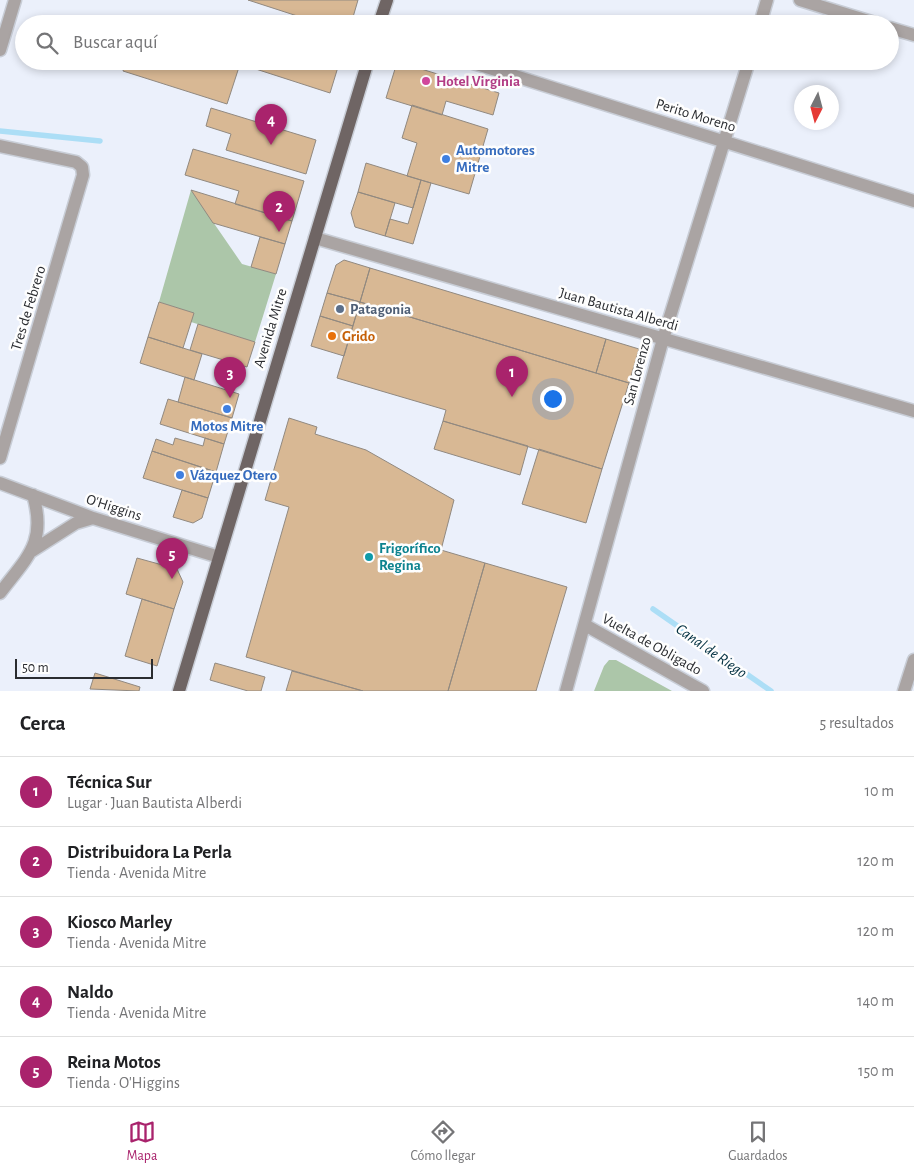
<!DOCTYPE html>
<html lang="es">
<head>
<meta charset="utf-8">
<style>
  body { margin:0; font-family:"Alegreya Sans",sans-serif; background:#f6f6f6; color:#202124 }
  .compass { position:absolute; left:794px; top:85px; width:45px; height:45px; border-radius:50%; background:#fff; box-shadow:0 2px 8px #0003; rotate:186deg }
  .scale { position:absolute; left:15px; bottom:12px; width:138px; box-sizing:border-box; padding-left:5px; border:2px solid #2a2c30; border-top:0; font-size:14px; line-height:18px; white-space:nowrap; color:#2a2c30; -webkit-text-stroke:4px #fefefe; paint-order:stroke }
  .you { position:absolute; left:552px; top:398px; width:18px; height:18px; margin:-12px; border:4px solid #fff; border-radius:50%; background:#1a73e8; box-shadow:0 0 0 8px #1a73e833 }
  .badge { display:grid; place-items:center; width:32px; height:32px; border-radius:50%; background:#a9236c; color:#fff; font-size:16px; font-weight:700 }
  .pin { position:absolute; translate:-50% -41px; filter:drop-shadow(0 1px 2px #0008) }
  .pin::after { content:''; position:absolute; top:26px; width:18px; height:15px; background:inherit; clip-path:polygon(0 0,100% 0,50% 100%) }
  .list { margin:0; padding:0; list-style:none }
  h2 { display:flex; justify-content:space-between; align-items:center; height:65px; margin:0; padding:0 20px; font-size:21px }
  h2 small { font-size:16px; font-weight:400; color:#757577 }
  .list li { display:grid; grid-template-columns:32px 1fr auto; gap:15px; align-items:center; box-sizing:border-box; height:70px; padding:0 20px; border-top:1px solid #e0e0e0 }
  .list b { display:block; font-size:19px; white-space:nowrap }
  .list p { margin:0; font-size:16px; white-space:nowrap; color:#757577 }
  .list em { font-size:16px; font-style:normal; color:#757577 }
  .icon { flex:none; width:28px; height:28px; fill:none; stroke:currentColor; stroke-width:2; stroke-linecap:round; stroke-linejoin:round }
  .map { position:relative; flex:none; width:914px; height:691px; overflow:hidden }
  .search { position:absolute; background:#fff; box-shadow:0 2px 8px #0003; left:15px; right:15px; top:15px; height:55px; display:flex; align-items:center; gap:12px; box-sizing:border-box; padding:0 18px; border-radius:28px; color:#757577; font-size:19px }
  .sheet { height:415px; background:#fff }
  nav { display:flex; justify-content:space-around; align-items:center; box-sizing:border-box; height:70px; border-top:1px solid #e0e0e0; background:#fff; font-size:14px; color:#757577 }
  nav a { display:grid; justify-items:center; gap:2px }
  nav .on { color:#a9236c }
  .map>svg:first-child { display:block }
  .green { fill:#acc6a9 }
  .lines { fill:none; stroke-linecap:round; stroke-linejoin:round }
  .stream { stroke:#acdef6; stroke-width:5.5 }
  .building { fill:#d8b894; stroke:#918980 }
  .minor-casing { stroke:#c8cdd6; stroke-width:15 }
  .major-casing { stroke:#c8cdd6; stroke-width:15 }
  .minor { stroke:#aaa4a3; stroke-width:12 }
  .major { stroke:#6f6564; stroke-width:12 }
  .hotel-dot { fill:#d1479c; stroke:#fefefe; stroke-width:2 }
  .shop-dot { fill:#3f7fe0; stroke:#fefefe; stroke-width:2 }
  .service-dot { fill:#5c6f8a; stroke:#fefefe; stroke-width:2 }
  .food-dot { fill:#e8710a; stroke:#fefefe; stroke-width:2 }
  .culture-dot { fill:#0f9aa8; stroke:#fefefe; stroke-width:2 }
  .labels { text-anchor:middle; stroke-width:5; stroke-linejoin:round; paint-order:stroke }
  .hotel-label { font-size:15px; font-weight:bold; fill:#b23c85; stroke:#fefefe; text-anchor:start }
  .street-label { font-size:15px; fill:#2a2c30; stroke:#fefefe }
  .shop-label { font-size:15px; font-weight:bold; fill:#366cbe; stroke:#fefefe; text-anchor:start }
  .service-label { font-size:15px; font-weight:bold; fill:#4e5e75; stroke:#fefefe; text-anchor:start }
  .food-label { font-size:15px; font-weight:bold; fill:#c56008; stroke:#fefefe; text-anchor:start }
  .culture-label { font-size:15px; font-weight:bold; fill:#0d838f; stroke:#fefefe; text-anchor:start }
  .water-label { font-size:16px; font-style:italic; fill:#033141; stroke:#fefefe }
</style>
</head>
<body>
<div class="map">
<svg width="914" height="691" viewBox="0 0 914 691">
  <rect width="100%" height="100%" fill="#ebf0fb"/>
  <path class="green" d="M 191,190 L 242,264 L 276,274 L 255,342 L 191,322 L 193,313 L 159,302 Z
    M 609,660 L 616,660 L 672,691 L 594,691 L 604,666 Z"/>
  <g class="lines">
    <path class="stream" d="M 0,131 L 100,141
      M 653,609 L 771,691"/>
  </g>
  <path class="building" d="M 248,0 L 358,0 L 351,24 L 322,24 Z
    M 126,61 L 230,61 L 240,64 L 227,104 L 123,71 Z
    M 231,61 L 322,61 L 338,67 L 330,93 Z
    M 405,64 L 499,93 L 493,115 L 446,101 L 442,115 L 386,98 L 395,69 Z
    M 412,105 L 488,129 L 469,194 L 407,176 L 417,143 L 402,138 Z
    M 211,108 L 316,140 L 306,174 L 226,150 L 231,134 L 206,126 Z
    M 193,149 L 304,181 L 292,221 L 235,204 L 239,191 L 185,175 Z
    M 366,163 L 421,180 L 413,208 L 358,192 Z
    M 421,180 L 431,183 L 413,244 L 385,236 L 390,219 L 408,224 Z
    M 191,190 L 292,221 L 285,244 L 213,223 Z
    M 358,192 L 395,203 L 385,236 L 355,227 L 351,213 Z
    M 260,237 L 285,244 L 276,274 L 251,267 Z
    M 344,260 L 370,268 L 360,302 L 327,293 L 336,265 Z
    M 370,268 L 606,339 L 596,373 L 360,302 Z
    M 327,293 L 360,302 L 353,326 L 320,316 Z
    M 159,302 L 194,313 L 183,348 L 148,337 Z
    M 360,302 L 629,383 L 602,469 L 443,421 L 446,410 L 337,378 Z
    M 320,316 L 353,326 L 344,356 L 311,346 Z
    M 198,324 L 255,342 L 247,367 L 190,350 Z
    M 148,337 L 202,354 L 194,380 L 140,363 Z
    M 606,339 L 639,349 L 629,383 L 596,373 Z
    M 185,377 L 239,394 L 232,418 L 178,402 Z
    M 168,399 L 232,418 L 224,444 L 160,424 Z
    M 289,418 L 317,427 L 315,434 L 366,450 L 454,500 L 441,550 L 485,563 L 448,691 L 363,691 L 246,657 L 289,507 L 265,500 Z
    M 443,421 L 528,446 L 520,475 L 434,449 Z
    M 175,438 L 203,446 L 205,438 L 224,444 L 216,472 L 152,451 L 156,439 L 173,445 Z
    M 539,449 L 602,469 L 586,523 L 522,504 Z
    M 152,451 L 216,472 L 208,498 L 143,478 Z
    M 182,490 L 208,498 L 202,518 L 193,523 L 173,517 Z
    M 137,558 L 177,569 L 183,582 L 174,609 L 126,594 Z
    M 485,563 L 567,587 L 536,691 L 448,691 Z
    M 142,599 L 174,609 L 157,666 L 125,656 Z
    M 215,663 L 265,677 L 261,691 L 248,691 L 210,680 Z
    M 292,671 L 363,691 L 286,691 Z
    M 95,673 L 140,687 L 139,691 L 90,689 Z"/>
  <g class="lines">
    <defs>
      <path id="minor" d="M 800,0 L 878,24
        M 760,24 L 767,0
        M 890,28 L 914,35
        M 0,50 L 15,0
        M 467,61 L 914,201
        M 0,146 L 76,162 L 82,167 L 83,175 L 0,458
        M 315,238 L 914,411
        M 0,483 L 93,518 L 219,557
        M 32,551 L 76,523 L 93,518
        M 0,593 C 27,557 47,543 33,495
        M 585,625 L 703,691
        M 566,691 L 663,339 L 749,61
        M 904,691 L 914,660"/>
      <path id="major" d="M 379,24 L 387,0
        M 179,691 L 368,61"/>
    </defs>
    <use href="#minor" class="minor-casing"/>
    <use href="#major" class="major-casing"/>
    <use href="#minor" class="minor"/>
    <use href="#major" class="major"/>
  </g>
  <circle class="hotel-dot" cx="426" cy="81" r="5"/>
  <g class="shop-dot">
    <circle cx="446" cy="159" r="5"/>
    <circle cx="227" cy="409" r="5"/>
    <circle cx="180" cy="475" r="5"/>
  </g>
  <circle class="service-dot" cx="340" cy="309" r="5"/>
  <circle class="food-dot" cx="332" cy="336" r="5"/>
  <circle class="culture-dot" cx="369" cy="557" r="5"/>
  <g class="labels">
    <g class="hotel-label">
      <text x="436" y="86">Hotel Virginia</text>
    </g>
    <g class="street-label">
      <text transform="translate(696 115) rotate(17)" y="5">Perito Moreno</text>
      <text transform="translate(28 308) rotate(-73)" y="5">Tres de Febrero</text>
      <text transform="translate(619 309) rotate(16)" y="5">Juan Bautista Alberdi</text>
      <text transform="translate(270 328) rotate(-73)" y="5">Avenida Mitre</text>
      <text transform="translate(637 371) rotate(-75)" y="5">San Lorenzo</text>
      <text transform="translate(114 507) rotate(18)" y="5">O'Higgins</text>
      <text transform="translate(652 644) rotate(29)" y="5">Vuelta de Obligado</text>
    </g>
    <g class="shop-label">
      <text x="456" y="155">Automotores<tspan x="456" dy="17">Mitre</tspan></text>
      <text x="227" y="431" text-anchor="middle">Motos Mitre</text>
      <text x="190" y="480">Vázquez Otero</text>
    </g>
    <g class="service-label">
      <text x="350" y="314">Patagonia</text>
    </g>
    <g class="food-label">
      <text x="342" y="341">Grido</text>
    </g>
    <g class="culture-label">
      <text x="379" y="553">Frigorífico<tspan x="379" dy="17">Regina</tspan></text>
    </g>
    <g class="water-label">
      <text transform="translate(712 650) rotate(35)" y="6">Canal de Riego</text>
    </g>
  </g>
</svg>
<svg class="compass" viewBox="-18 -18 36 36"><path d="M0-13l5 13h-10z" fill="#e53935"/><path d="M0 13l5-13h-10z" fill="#757577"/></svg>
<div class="scale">50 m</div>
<div class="you"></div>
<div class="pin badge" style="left:512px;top:397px">1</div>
<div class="pin badge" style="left:279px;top:232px">2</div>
<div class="pin badge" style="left:230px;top:398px">3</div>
<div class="pin badge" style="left:271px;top:145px">4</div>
<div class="pin badge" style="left:172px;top:579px">5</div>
<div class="search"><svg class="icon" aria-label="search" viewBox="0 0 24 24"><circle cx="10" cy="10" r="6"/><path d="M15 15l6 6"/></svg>Buscar aquí</div>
</div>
<section class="sheet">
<h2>Cerca<small>5 resultados</small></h2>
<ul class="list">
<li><span class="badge">1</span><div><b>Técnica Sur</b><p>Lugar · Juan Bautista Alberdi</p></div><em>10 m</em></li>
<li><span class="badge">2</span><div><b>Distribuidora La Perla</b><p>Tienda · Avenida Mitre</p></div><em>120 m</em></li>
<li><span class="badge">3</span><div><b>Kiosco Marley</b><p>Tienda · Avenida Mitre</p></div><em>120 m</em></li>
<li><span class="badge">4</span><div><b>Naldo</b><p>Tienda · Avenida Mitre</p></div><em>140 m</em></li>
<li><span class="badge">5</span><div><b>Reina Motos</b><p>Tienda · O'Higgins</p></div><em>150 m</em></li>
</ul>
</section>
<nav>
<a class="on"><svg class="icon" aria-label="map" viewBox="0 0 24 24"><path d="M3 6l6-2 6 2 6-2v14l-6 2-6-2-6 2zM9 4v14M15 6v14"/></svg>Mapa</a>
<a><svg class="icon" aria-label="directions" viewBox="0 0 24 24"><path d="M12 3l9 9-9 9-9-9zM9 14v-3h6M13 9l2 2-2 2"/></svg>Cómo llegar</a>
<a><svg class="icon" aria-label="saved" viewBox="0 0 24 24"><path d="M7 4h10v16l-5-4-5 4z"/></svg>Guardados</a>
</nav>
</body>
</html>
